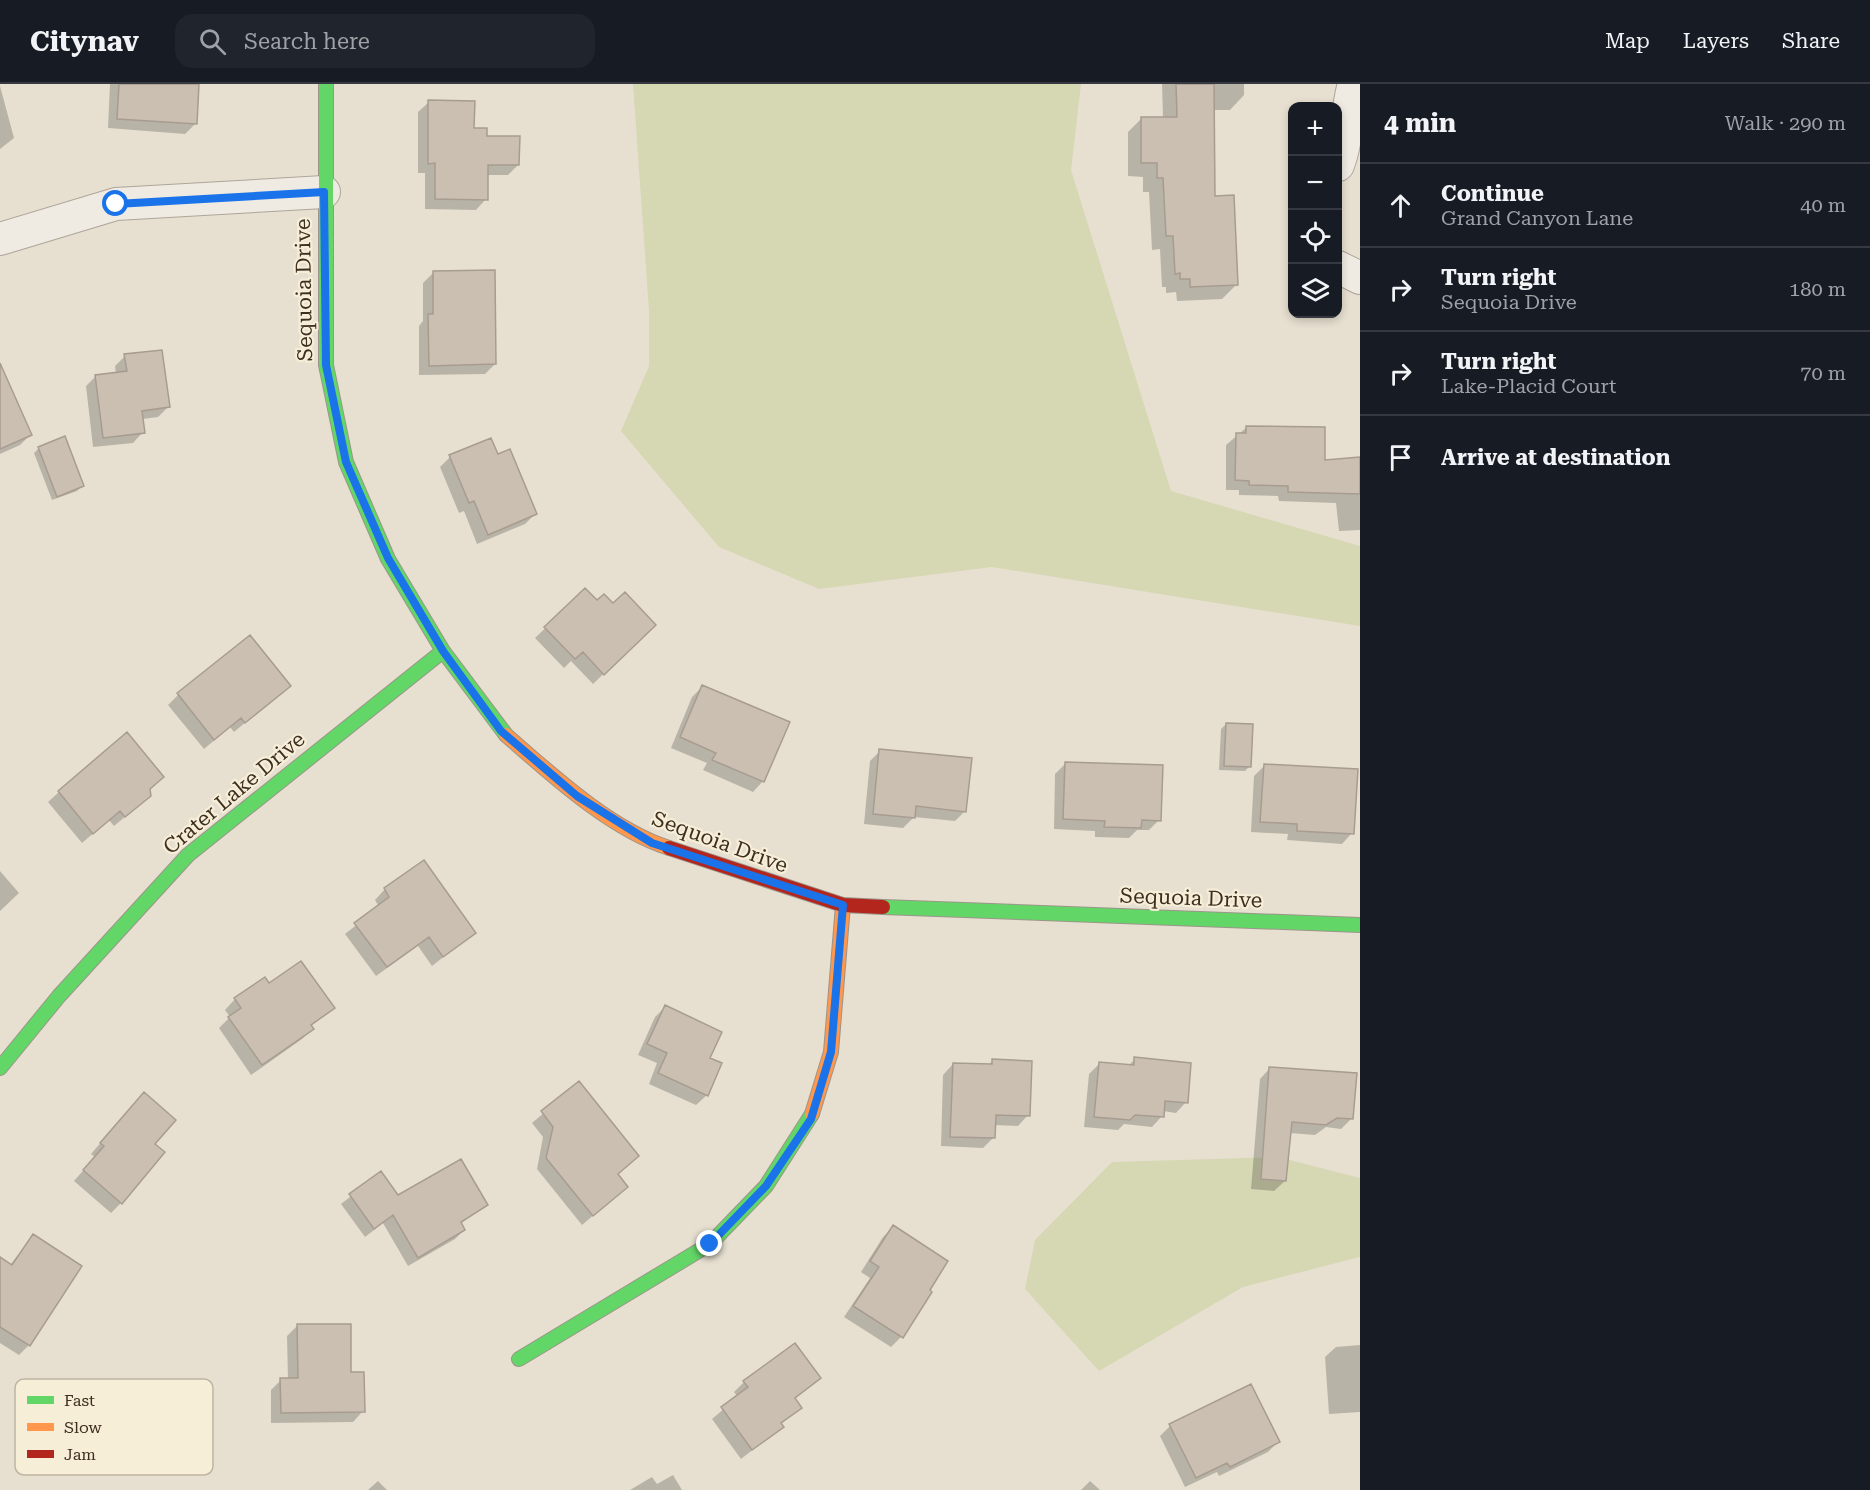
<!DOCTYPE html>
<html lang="en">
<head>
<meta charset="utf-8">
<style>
  body { margin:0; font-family:"Roboto Serif",serif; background:#20242c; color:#f1f3f6 }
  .controls { position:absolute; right:18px; top:18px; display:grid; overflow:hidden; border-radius:12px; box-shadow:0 3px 9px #0003 }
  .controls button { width:54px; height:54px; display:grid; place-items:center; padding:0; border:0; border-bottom:2px solid #363941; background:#171b24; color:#f1f3f6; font:30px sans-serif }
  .stop { position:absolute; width:18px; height:18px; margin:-14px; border:4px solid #1a73e8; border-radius:50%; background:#fff }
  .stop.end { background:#1a73e8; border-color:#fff; box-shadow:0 2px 6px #0008 }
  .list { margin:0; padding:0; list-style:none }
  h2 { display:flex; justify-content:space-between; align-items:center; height:78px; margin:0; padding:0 24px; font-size:26px }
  h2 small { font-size:20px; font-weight:400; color:#9ea1a6 }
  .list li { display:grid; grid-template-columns:39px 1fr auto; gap:18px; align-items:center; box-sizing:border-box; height:84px; padding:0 24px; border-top:2px solid #363941 }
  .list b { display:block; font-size:22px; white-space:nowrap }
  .list p { margin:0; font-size:20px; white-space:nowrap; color:#9ea1a6 }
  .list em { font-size:20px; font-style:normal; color:#9ea1a6 }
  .icon { flex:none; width:33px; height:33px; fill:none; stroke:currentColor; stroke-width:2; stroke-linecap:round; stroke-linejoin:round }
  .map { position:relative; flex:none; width:1360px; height:1406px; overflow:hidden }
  header { display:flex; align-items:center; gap:36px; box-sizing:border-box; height:84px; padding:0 30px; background:#171b24; border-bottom:2px solid #363941 }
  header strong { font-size:28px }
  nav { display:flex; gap:33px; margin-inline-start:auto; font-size:21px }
  .search { width:420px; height:54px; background:#20242c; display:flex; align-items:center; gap:15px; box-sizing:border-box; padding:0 21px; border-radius:18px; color:#9ea1a6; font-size:22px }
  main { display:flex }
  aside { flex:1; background:#171b24 }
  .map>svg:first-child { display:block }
  .green { fill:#d6d7b3 }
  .shadow { fill:#0003 }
  .building { fill:#cbbfb2; stroke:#a89c90; stroke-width:1.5 }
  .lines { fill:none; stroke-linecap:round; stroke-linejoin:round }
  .street-casing { stroke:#ada599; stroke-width:34 }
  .fast-casing { stroke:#9c958a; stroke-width:16 }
  .slow-casing { stroke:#9c958a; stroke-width:16 }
  .jam-casing { stroke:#9c958a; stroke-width:16 }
  .street { stroke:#efebe3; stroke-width:32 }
  .fast { stroke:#63d668; stroke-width:14 }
  .slow { stroke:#ff974d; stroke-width:14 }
  .jam { stroke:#b3261e; stroke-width:14 }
  .route { stroke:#1a73e8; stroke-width:8 }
  .labels { text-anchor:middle; stroke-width:4.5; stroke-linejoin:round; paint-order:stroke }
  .street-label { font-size:21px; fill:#3d2e20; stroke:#f7eed8 }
  .key { fill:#f7eed8; stroke:#bfb4a1; stroke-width:1.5 }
  .key-label { font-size:16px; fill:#3d2e20 }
</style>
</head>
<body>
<header>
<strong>Citynav</strong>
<div class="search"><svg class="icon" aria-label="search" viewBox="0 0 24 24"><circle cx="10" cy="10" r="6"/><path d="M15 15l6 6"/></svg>Search here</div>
<nav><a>Map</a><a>Layers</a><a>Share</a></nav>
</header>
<main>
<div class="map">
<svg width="1360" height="1406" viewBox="0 0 1360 1406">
  <rect width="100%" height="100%" fill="#e7e0d1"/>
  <path class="green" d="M 633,0 L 1081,0 L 1071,86 L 1171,407 L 1360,462 L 1360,542 L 992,483 L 819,505 L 719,463 L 621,347 L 649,282 L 649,227 Z
    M 1278,1073 L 1360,1094 L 1360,1173 L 1243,1203 L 1099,1287 L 1025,1205 L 1035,1156 L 1112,1078 Z"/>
  <path class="shadow" d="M 110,0 L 198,0 L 195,40 L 185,50 L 108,44 Z
    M 1162,0 L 1244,0 L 1244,11 L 1230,26 L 1213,26 L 1213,113 L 1237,200 L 1222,215 L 1177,217 L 1176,208 L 1166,209 L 1166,203 L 1162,203 L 1160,165 L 1152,166 L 1149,108 L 1143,108 L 1143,93 L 1128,92 L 1128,48 L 1142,34 L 1163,34 Z
    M 0,2 L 14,54 L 0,65 Z
    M 429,18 L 485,53 L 518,81 L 508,91 L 487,91 L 486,115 L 476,126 L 425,125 L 425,89 L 418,89 L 418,28 Z
    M 433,189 L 495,280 L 485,290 L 419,291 L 419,242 L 423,237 L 423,199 Z
    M 125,272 L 168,323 L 158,333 L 142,335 L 143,348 L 133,359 L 93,363 L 86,302 L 96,292 L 116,290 L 115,282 Z
    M 0,303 L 31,350 L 20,361 L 0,370 Z
    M 1247,343 L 1323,378 L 1360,375 L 1360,446 L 1339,447 L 1336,419 L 1279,417 L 1278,412 L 1239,411 L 1239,406 L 1226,406 L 1226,361 Z
    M 39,364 L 82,402 L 77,407 L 52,416 L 34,369 Z
    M 497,372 L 535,430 L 525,440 L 477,460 L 464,427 L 459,429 L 440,383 L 450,373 Z
    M 585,506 L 597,518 L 613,521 L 654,541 L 593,600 L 571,577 L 564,584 L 535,554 Z
    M 289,602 L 234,648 L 230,643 L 204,665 L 168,621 L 178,611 Z
    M 703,602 L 763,697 L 753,708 L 703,686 L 707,679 L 671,664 L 692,613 Z
    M 1226,640 L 1249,683 L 1245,687 L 1219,686 L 1221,645 Z
    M 880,667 L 965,727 L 955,737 L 914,733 L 903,744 L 864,740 L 870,677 Z
    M 1066,679 L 1159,736 L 1149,746 L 1137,746 L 1129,754 L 1095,753 L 1095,747 L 1054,745 L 1055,690 Z
    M 1264,682 L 1352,749 L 1342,760 L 1287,756 L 1288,750 L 1251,748 L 1254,692 Z
    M 149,705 L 149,712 L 138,722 L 114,742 L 109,736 L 82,759 L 48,718 L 59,708 Z
    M 0,787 L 19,809 L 0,827 Z
    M 385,805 L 474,849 L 432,882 L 418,862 L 376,892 L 345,850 L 379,823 L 375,816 Z
    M 268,901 L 333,924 L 310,943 L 312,945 L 302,955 L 251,991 L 219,944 L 230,933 L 225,926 L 235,915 Z
    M 665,923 L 708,975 L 707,1011 L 696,1021 L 649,1000 L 657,979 L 638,971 L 655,933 Z
    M 1135,975 L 1186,1018 L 1176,1029 L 1163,1027 L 1162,1032 L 1152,1043 L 1124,1040 L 1118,1046 L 1084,1043 L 1089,990 L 1099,980 L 1128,982 Z
    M 992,977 L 1028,1031 L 1018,1042 L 994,1041 L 994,1053 L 983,1064 L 941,1062 L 943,991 L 953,980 L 988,982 Z
    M 1270,984 L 1352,1034 L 1341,1045 L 1326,1043 L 1315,1051 L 1290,1049 L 1285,1097 L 1274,1107 L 1251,1105 L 1260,995 Z
    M 579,999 L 637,1072 L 617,1091 L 626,1103 L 582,1141 L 537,1085 L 543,1053 L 532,1039 Z
    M 134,1020 L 153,1060 L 121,1119 L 111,1129 L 74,1097 L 95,1073 L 91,1070 Z
    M 381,1089 L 398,1113 L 486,1121 L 460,1140 L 464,1146 L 455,1155 L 408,1182 L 383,1139 L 365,1153 L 341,1120 Z
    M 893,1143 L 930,1208 L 901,1253 L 891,1263 L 844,1233 L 870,1194 L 861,1188 L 883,1153 Z
    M 33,1152 L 29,1261 L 19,1271 L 0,1259 L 0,1184 L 10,1181 Z
    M 297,1242 L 350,1290 L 363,1327 L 353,1338 L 271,1339 L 271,1306 L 281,1296 L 288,1296 L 287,1252 Z
    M 1360,1261 L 1360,1328 L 1329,1330 L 1325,1273 L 1336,1263 Z
    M 819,1294 L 794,1315 L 800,1324 L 780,1341 L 782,1343 L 741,1375 L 712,1335 L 738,1313 L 734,1308 L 744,1298 Z
    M 1170,1342 L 1278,1358 L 1268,1368 L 1219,1392 L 1217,1388 L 1185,1403 L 1160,1352 Z
    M 673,1391 L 682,1406 L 630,1406 L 652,1393 L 657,1400 Z
    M 378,1397 L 387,1406 L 368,1406 Z
    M 1090,1397 L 1100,1406 L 1081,1406 Z"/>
  <path class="building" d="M 119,0 L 199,0 L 197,40 L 117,35 Z
    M 1176,0 L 1214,0 L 1215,112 L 1234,111 L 1238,201 L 1190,203 L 1190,195 L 1180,195 L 1180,189 L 1175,190 L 1173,152 L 1166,152 L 1163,94 L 1157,94 L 1157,79 L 1141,79 L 1141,33 L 1177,33 Z
    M 428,16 L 475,17 L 474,44 L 487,44 L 487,52 L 520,52 L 519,81 L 488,81 L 488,116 L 435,115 L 435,79 L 428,80 Z
    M 495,186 L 496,280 L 429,282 L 428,230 L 433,230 L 433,187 Z
    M 162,266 L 170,323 L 142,327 L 145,349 L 103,354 L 95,291 L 127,287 L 124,270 Z
    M 0,279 L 32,351 L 0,365 Z
    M 1246,342 L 1325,343 L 1325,376 L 1360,373 L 1360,410 L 1288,408 L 1288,402 L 1249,401 L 1249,397 L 1235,396 L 1236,349 L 1246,349 Z
    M 65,352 L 84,402 L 57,413 L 38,363 Z
    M 491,354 L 498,370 L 510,365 L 537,430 L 488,451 L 474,417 L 469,419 L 449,371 Z
    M 585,504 L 597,516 L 604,510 L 613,519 L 625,508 L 656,541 L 604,591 L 583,568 L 575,575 L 544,543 Z
    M 250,551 L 291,602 L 245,639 L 241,634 L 214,656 L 177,609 Z
    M 702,601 L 790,638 L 764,698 L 712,676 L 716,669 L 680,653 Z
    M 1226,639 L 1253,640 L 1251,683 L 1224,682 Z
    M 127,648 L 164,693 L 150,705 L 151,712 L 125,733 L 120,727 L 93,750 L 58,707 Z
    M 879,665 L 972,674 L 966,728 L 916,722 L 915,734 L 873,730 Z
    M 1065,678 L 1163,681 L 1161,737 L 1142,736 L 1141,744 L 1104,743 L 1105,737 L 1063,735 Z
    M 1264,680 L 1358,685 L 1354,750 L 1297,747 L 1297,740 L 1260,738 Z
    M 424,776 L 476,849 L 443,873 L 429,853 L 387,883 L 354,839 L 389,813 L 384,804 Z
    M 301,877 L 335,924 L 311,941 L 314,945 L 262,981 L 228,933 L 241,924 L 234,914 L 265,893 L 269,899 Z
    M 665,921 L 722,948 L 710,974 L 722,979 L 708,1012 L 658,989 L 667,969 L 647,960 Z
    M 1134,973 L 1191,979 L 1188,1019 L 1165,1017 L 1164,1033 L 1135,1031 L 1130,1036 L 1094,1033 L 1099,978 L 1134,981 Z
    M 992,975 L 1032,977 L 1030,1032 L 996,1031 L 995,1054 L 950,1053 L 953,979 L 992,980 Z
    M 1269,983 L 1357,989 L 1353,1035 L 1337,1034 L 1326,1041 L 1292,1038 L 1286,1097 L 1261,1095 Z
    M 579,997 L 639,1072 L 618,1090 L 628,1103 L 593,1132 L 546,1074 L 553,1043 L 541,1027 Z
    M 144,1008 L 176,1036 L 155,1060 L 165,1068 L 122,1120 L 83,1086 L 104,1062 L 100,1059 Z
    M 461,1075 L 488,1121 L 461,1138 L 465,1146 L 418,1174 L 393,1131 L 374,1145 L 349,1110 L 381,1087 L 398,1111 Z
    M 893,1141 L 948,1177 L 930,1206 L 932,1208 L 903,1254 L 853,1222 L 879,1183 L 870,1177 Z
    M 33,1150 L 82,1182 L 30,1262 L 0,1243 L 0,1173 L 12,1181 Z
    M 297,1240 L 351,1240 L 351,1288 L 364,1288 L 365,1328 L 281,1329 L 280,1294 L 298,1294 Z
    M 795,1259 L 821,1294 L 795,1314 L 802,1324 L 781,1339 L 784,1343 L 752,1366 L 721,1323 L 748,1303 L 743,1297 Z
    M 1251,1300 L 1280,1358 L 1230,1383 L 1227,1379 L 1196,1394 L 1169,1340 Z"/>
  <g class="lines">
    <defs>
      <path id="street" d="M 1338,81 C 1348,56 1346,26 1354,0
        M 0,155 L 116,120 L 324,108
        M 1338,183 L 1360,194"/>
      <path id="fast" d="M 326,0 L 326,281 L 346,378 L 388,475 L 443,567 L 506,651
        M 883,823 L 1360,841
        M 0,984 L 59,912 L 188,771 L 443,567
        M 519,1275 L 710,1160 L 766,1102 L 812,1030"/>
      <path id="slow" d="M 506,651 C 552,691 610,745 669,764
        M 812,1030 L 831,968 L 843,821"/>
      <path id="jam" d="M 669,764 L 843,821 L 883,823"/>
    </defs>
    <use href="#street" class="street-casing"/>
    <use href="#fast" class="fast-casing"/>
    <use href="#slow" class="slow-casing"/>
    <use href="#jam" class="jam-casing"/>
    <use href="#street" class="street"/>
    <use href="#fast" class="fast"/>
    <use href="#slow" class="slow"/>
    <use href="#jam" class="jam"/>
  </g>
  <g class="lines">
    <path class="route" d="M 116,120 L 324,108 L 326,281 L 346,378 L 388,474 L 443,567 L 501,647 L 577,712 L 652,759 L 843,821 L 831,968 L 811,1035 L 766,1102 L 710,1160"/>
  </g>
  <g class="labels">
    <g class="street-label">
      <text transform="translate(304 206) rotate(-91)" y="7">Sequoia Drive</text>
      <text transform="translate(234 709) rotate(-40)" y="7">Crater Lake Drive</text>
      <text transform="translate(720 758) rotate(20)" y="7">Sequoia Drive</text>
      <text transform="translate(1191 814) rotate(2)" y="7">Sequoia Drive</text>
    </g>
  </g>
  <rect x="15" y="1295" width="198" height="96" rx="9" class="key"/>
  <rect x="27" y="1312" width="27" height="8" fill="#63d668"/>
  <rect x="27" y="1339" width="27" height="8" fill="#ff974d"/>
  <rect x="27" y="1366" width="27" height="8" fill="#b3261e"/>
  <g class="key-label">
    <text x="64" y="1322">Fast</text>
    <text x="64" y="1349">Slow</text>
    <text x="64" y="1376">Jam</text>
  </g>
</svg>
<div class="controls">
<button>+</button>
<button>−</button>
<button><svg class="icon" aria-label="locate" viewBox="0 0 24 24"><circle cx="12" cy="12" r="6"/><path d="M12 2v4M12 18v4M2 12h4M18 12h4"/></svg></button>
<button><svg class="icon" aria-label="layers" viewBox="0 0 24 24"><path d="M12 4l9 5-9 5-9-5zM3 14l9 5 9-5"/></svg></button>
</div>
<div class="stop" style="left:116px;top:120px"></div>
<div class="stop end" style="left:710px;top:1160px"></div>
</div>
<aside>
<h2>4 min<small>Walk · 290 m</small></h2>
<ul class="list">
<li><svg class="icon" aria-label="ahead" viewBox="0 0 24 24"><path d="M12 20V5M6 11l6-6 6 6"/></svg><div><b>Continue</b><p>Grand Canyon Lane</p></div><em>40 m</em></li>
<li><svg class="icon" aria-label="right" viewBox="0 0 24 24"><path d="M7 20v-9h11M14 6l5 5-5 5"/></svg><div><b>Turn right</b><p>Sequoia Drive</p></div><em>180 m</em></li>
<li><svg class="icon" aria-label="right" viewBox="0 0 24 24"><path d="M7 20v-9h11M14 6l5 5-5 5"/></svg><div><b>Turn right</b><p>Lake-Placid Court</p></div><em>70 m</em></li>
<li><svg class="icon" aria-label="arrive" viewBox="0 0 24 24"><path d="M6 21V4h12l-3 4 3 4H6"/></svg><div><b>Arrive at destination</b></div></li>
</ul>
</aside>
</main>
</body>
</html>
